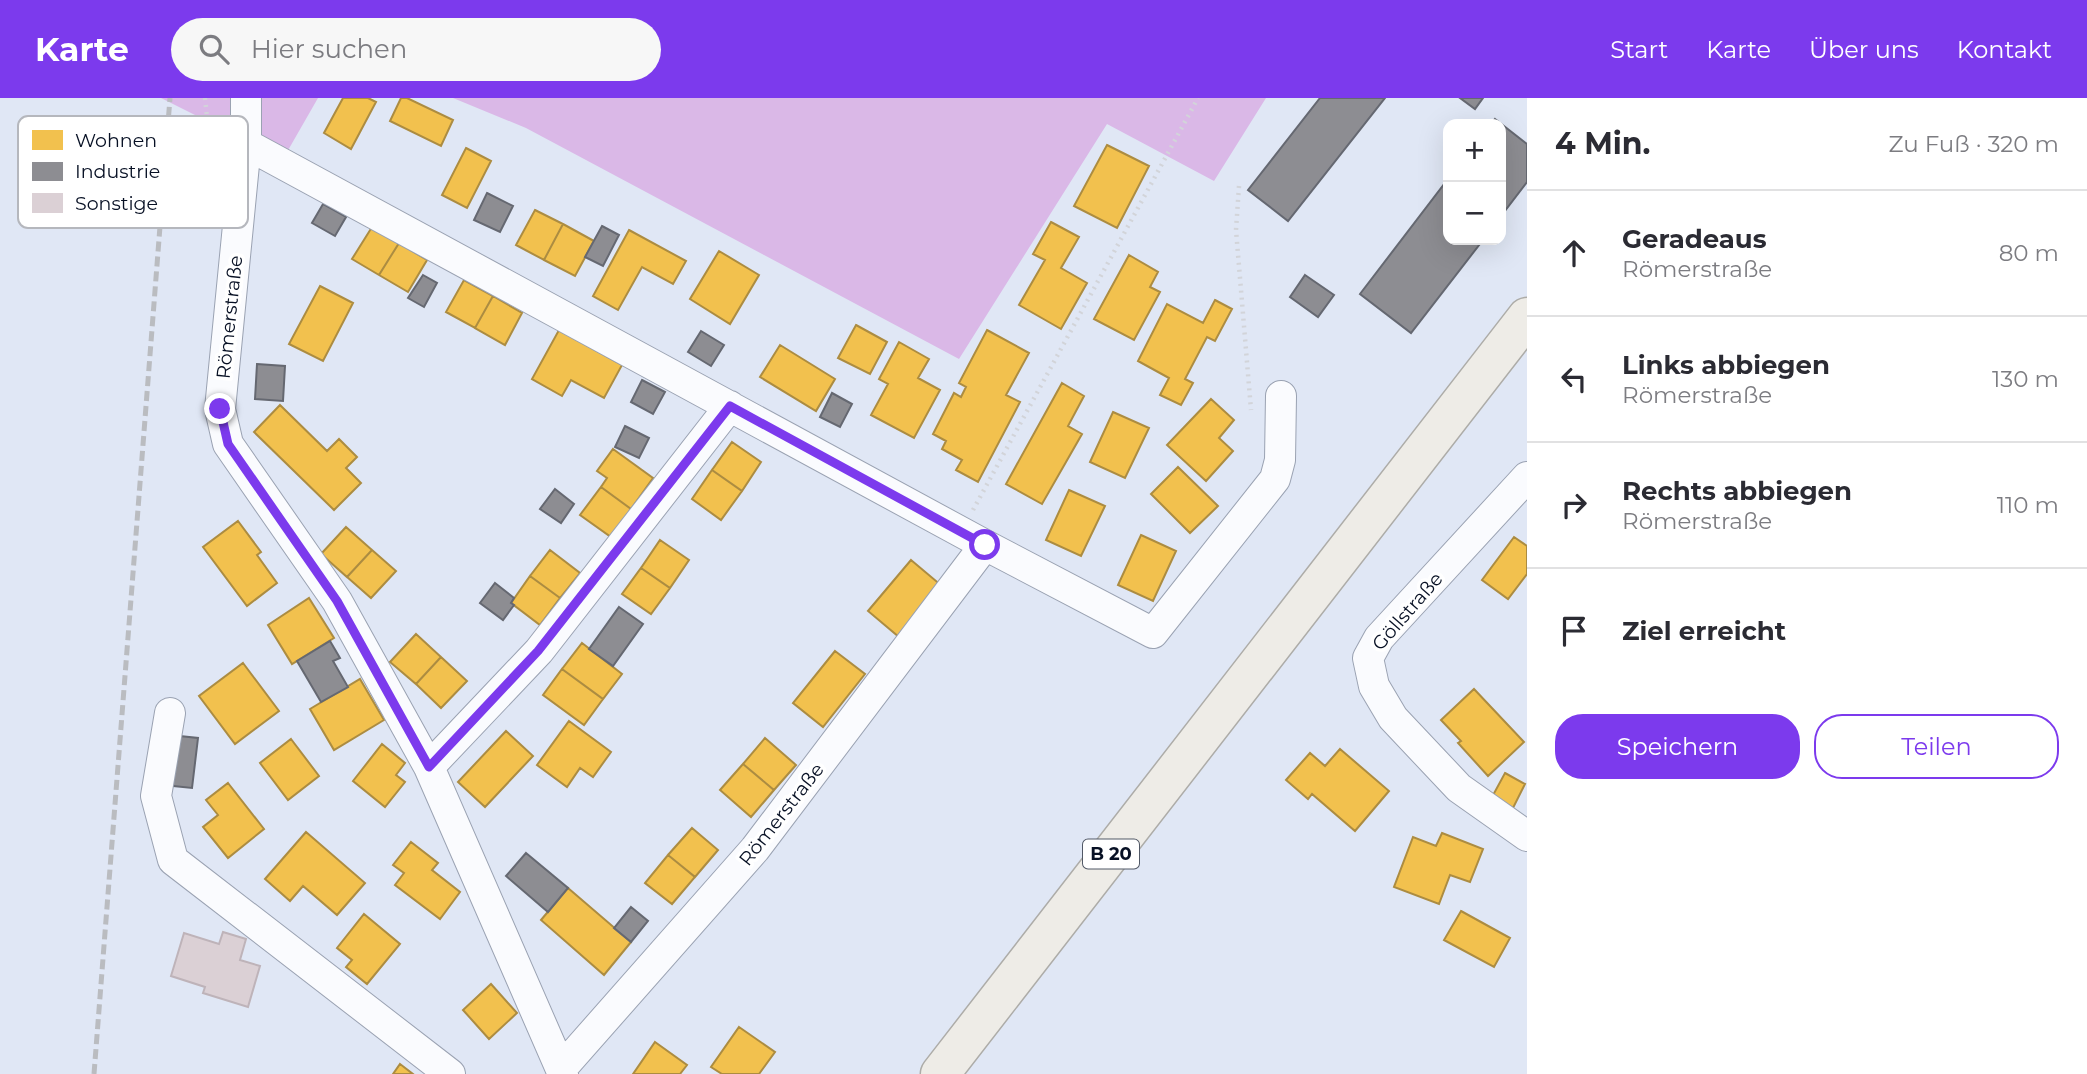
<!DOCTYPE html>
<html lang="de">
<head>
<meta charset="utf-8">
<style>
  body { margin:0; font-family:Montserrat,sans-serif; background:#f7f7f7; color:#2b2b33 }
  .controls { position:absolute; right:21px; top:21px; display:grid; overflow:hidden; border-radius:14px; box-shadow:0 7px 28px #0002 }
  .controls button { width:63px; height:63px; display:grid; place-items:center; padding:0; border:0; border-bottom:2px solid #e1e1e2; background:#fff; color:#2b2b33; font:35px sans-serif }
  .stop { position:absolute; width:21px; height:21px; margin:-16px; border:5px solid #7c3aed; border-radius:50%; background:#fff }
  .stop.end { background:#7c3aed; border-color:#fff; box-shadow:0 2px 7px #0008 }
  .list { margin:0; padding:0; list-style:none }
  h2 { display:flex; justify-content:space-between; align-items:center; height:91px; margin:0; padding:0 28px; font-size:30px }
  h2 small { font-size:23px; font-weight:400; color:#7c7c81 }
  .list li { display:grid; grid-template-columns:46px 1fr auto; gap:21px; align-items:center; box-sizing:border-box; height:126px; padding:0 28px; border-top:2px solid #e1e1e2 }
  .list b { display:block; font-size:26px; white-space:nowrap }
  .list p { margin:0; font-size:23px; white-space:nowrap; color:#7c7c81 }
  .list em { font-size:23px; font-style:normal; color:#7c7c81 }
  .actions { display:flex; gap:14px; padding:21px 28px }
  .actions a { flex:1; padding:16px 0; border:2px solid #7c3aed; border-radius:28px; text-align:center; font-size:24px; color:#7c3aed }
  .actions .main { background:#7c3aed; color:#fff }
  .icon { flex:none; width:38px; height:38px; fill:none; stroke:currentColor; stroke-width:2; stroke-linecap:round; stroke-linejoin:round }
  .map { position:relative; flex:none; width:1527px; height:976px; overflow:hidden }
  header { display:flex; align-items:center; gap:42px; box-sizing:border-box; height:98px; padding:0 35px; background:#7c3aed; color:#fff }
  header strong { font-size:33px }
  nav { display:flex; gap:38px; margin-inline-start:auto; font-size:24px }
  .search { width:490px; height:63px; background:#f7f7f7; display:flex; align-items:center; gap:18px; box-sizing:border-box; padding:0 24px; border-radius:38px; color:#7c7c81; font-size:26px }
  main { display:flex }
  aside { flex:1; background:#fff }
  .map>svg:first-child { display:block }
  .forest { fill:#dab8e7 }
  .homes { fill:#f2c14e; stroke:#ac8c41; stroke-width:2 }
  .industry { fill:#8d8d92; stroke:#656871; stroke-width:2 }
  .building { fill:#dbd0d5; stroke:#beb3b9; stroke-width:2 }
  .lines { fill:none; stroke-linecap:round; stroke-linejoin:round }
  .minor-casing { stroke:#9aa2b2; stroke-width:32 }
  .major-casing { stroke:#adaca8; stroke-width:41 }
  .path { stroke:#d2d4d9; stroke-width:4.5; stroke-dasharray:2 5; stroke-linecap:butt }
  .minor { stroke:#fafbfe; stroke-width:30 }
  .major { stroke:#eeece7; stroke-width:38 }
  .rail { stroke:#babcc0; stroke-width:5; stroke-dasharray:10 5; stroke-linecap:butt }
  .route { stroke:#7c3aed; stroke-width:9 }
  .labels { text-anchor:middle; stroke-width:7; stroke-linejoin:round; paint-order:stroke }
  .shield { fill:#fff; stroke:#515866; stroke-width:2 }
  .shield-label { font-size:18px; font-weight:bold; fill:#071024 }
  .street-label { font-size:19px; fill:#071024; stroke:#fff }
  .key { fill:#fff; stroke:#b5b7bd; stroke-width:2 }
  .key-label { font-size:19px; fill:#071024 }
</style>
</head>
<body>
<header>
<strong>Karte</strong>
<div class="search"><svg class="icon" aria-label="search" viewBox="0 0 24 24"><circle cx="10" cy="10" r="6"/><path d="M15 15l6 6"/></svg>Hier suchen</div>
<nav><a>Start</a><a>Karte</a><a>Über uns</a><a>Kontakt</a></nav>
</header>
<main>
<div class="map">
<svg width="1527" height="976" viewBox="0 0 1527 976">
  <rect width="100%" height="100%" fill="#e0e7f5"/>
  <path class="forest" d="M 161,0 L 318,0 L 283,61 Z
    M 453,0 L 1266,0 L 1214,83 L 1107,26 L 959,261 L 526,30 Z"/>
  <path class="homes" d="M 343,0 L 368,0 L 376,4 L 351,51 L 324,35 Z
    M 401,0 L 407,0 L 453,22 L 441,48 L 390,23 Z
    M 1107,47 L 1149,68 L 1117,130 L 1074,108 Z
    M 466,50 L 491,63 L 467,110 L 442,97 Z
    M 535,112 L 563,126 L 544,162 L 516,147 Z
    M 1051,124 L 1079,139 L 1061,170 L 1087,185 L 1061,231 L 1019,207 L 1045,162 L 1033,156 Z
    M 563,126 L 594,143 L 575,178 L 544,162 Z
    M 372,129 L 399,145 L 379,177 L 352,161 Z
    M 629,132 L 686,163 L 673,186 L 642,169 L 618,212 L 593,198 Z
    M 399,145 L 427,162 L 408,194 L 379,177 Z
    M 719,153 L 759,177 L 730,226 L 690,201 Z
    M 1129,157 L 1158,174 L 1150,189 L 1160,194 L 1134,242 L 1094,221 Z
    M 464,182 L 493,198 L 475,230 L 446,214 Z
    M 320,188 L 353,205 L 323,263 L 289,246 Z
    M 493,198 L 522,215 L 505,247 L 475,230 Z
    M 1215,202 L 1232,211 L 1215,243 L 1207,239 L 1185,281 L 1193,285 L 1181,307 L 1160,297 L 1169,280 L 1138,263 L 1167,206 L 1203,225 Z
    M 856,227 L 887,244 L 870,276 L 838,260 Z
    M 559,232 L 622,267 L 604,300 L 571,282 L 562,298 L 532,281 Z
    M 987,232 L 1029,255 L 1006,297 L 1020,304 L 978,384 L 956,372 L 962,362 L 942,351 L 946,343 L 933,336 L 954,295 L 961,299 L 966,289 L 959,285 Z
    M 899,244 L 929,261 L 918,280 L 940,292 L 914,340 L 871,317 L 888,286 L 879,281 Z
    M 780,247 L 835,281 L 816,313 L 760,279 Z
    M 1062,285 L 1084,298 L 1068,328 L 1082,336 L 1042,406 L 1006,386 Z
    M 1211,301 L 1234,322 L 1219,340 L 1233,353 L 1206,383 L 1167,347 Z
    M 280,307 L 327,353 L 339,341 L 357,359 L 346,370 L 361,385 L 334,412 L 254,334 Z
    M 1113,314 L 1149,330 L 1125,380 L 1090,364 Z
    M 732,344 L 761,364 L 742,393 L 712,372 Z
    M 613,351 L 653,380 L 631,411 L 601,389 L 607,380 L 597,373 Z
    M 1178,369 L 1218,408 L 1190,435 L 1151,396 Z
    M 712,372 L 742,393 L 721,422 L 692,401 Z
    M 601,389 L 631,411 L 611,439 L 580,417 Z
    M 1069,392 L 1105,408 L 1081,458 L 1046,442 Z
    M 238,423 L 261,454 L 257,457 L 277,485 L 247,508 L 203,449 Z
    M 346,429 L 372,452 L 347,479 L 321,456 Z
    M 1141,437 L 1176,453 L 1153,503 L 1118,487 Z
    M 1514,439 L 1527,448 L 1527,476 L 1508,501 L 1482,482 Z
    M 660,442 L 689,462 L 670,490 L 641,470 Z
    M 372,452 L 396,473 L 371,500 L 347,479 Z
    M 550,452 L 580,475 L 560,500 L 530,478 Z
    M 911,462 L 942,488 L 899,539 L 868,513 Z
    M 641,470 L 670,490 L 651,516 L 622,496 Z
    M 530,478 L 560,500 L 540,527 L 511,505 Z
    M 309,500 L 334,540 L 292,566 L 268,527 Z
    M 416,536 L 441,559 L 416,586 L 390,564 Z
    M 582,545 L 622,576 L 603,601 L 562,571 Z
    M 835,553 L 865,576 L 823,629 L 793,605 Z
    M 441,559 L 467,583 L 441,610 L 416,586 Z
    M 243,565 L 279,613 L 235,646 L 199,598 Z
    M 562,571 L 603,601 L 584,627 L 543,597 Z
    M 360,581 L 384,622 L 334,652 L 310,611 Z
    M 1474,591 L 1524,644 L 1488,678 L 1458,645 L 1461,643 L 1441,622 Z
    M 569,623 L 611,654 L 593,679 L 580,670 L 567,689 L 537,667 Z
    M 506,633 L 533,658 L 485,709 L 458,684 Z
    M 765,640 L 796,667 L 774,692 L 743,666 Z
    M 291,641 L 319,678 L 288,702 L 260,665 Z
    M 382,646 L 405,665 L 396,677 L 405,684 L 385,709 L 353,683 Z
    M 1340,651 L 1389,693 L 1355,733 L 1312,696 L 1308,701 L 1286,682 L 1310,655 L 1325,668 Z
    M 743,666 L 774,692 L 751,719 L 720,692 Z
    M 1505,675 L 1525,686 L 1513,710 L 1492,699 Z
    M 228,685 L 264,731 L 228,760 L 203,729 L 218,717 L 206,702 Z
    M 692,730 L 718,752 L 695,779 L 668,757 Z
    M 306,734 L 365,785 L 337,817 L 303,788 L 290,803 L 265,781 Z
    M 1442,735 L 1483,751 L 1470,784 L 1450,777 L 1439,806 L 1394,789 L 1413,739 L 1436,748 Z
    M 411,744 L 438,765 L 432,772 L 460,794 L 440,821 L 395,787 L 404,775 L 393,767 Z
    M 668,757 L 695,779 L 672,806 L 645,785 Z
    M 568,790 L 631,844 L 604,877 L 541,822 Z
    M 1461,813 L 1510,840 L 1494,869 L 1444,842 Z
    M 364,816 L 400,846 L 367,886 L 346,869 L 352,862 L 337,850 Z
    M 491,886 L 517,915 L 489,941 L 463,912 Z
    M 739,929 L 775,954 L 759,976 L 722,976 L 711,969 Z
    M 655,944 L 687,967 L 680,976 L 633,976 Z
    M 400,966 L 413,976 L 393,976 Z"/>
  <path class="industry" d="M 1320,0 L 1385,0 L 1288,123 L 1248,92 Z
    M 1460,0 L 1483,0 L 1475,11 Z
    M 1495,21 L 1527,46 L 1527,84 L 1501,118 L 1501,26 L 1491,26 Z
    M 1448,81 L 1448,142 L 1483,142 L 1411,235 L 1360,196 Z
    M 487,95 L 513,108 L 500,134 L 474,122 Z
    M 323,106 L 346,119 L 335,138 L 312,125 Z
    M 602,128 L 619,137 L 603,168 L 585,159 Z
    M 423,177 L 437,185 L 424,209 L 408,200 Z
    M 1305,177 L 1334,197 L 1318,219 L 1290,199 Z
    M 701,233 L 724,247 L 711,268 L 688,254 Z
    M 257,266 L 285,268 L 283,303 L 255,301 Z
    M 642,282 L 665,294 L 653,316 L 631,304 Z
    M 832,295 L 852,306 L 840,329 L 820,319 Z
    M 625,328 L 649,340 L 639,360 L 615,349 Z
    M 555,391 L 574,406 L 561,425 L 540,411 Z
    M 495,485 L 514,500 L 511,505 L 514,507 L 503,522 L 480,505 Z
    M 619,509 L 643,526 L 613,568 L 589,551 Z
    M 330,543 L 340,560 L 333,563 L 348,589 L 321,604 L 297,563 Z
    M 170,637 L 198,640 L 192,690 L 164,687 Z
    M 526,755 L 568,790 L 548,814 L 506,778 Z
    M 631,809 L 648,823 L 631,844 L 614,830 Z"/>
  <path class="building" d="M 223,834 L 246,841 L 240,862 L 260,868 L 248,909 L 203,895 L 205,889 L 171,878 L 184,835 L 219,846 Z"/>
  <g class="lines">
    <defs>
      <path id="minor" d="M 246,46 L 246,0
        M 1527,379 L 1379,540 L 1368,560 L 1374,588 L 1393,620 L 1459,690 L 1527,738
        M 170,615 L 156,698 L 173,762 L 450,976
        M 429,669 L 539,553 L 730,308
        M 561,971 L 755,751 L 985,447
        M 563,976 L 429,669 L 337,503 L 228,346 L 220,311 L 246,46 L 985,447 L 1153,535 L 1275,381 L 1280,362 L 1281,298"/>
      <path id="major" d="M 940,976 L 1527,219"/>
    </defs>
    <use href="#minor" class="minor-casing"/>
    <use href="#major" class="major-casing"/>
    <path class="path" d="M 205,0 L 207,19 L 219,28
      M 1239,88 L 1236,132 L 1251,312
      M 973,412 L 1198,0"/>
    <use href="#minor" class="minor"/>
    <use href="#major" class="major"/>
    <path class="rail" d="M 94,976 L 170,0"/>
  </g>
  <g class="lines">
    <path class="route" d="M 220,311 L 228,346 L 337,503 L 429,669 L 538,553 L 730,308 L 985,447"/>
  </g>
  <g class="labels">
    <rect class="shield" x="1083" y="741.5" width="56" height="29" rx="5"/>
    <g class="shield-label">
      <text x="1111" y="762">B 20</text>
    </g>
    <g class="street-label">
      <text transform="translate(229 219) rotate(-84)" y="7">Römerstraße</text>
      <text transform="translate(1407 513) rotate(-49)" y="7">Göllstraße</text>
      <text transform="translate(781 716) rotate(-52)" y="7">Römerstraße</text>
    </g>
  </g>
  <rect x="18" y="18" width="230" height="112" rx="10" class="key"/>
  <rect x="32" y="32" width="31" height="20" fill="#f2c14e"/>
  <rect x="32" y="64" width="31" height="19" fill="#8d8d92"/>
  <rect x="32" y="95" width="31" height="20" fill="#dbd0d5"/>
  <g class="key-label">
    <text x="75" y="49">Wohnen</text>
    <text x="75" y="80">Industrie</text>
    <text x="75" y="112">Sonstige</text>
  </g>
</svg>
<div class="controls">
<button>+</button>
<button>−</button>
</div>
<div class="stop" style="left:985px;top:447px"></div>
<div class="stop end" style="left:220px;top:311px"></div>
</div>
<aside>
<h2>4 Min.<small>Zu Fuß · 320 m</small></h2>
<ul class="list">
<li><svg class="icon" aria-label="ahead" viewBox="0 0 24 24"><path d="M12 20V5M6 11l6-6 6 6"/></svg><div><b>Geradeaus</b><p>Römerstraße</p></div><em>80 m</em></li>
<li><svg class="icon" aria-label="left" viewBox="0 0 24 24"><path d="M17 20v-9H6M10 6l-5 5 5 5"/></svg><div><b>Links abbiegen</b><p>Römerstraße</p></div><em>130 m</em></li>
<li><svg class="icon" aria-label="right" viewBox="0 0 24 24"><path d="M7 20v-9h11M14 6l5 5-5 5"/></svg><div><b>Rechts abbiegen</b><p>Römerstraße</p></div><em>110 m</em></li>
<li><svg class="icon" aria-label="arrive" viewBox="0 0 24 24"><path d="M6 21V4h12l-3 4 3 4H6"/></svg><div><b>Ziel erreicht</b></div></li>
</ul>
<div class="actions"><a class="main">Speichern</a><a>Teilen</a></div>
</aside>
</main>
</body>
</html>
